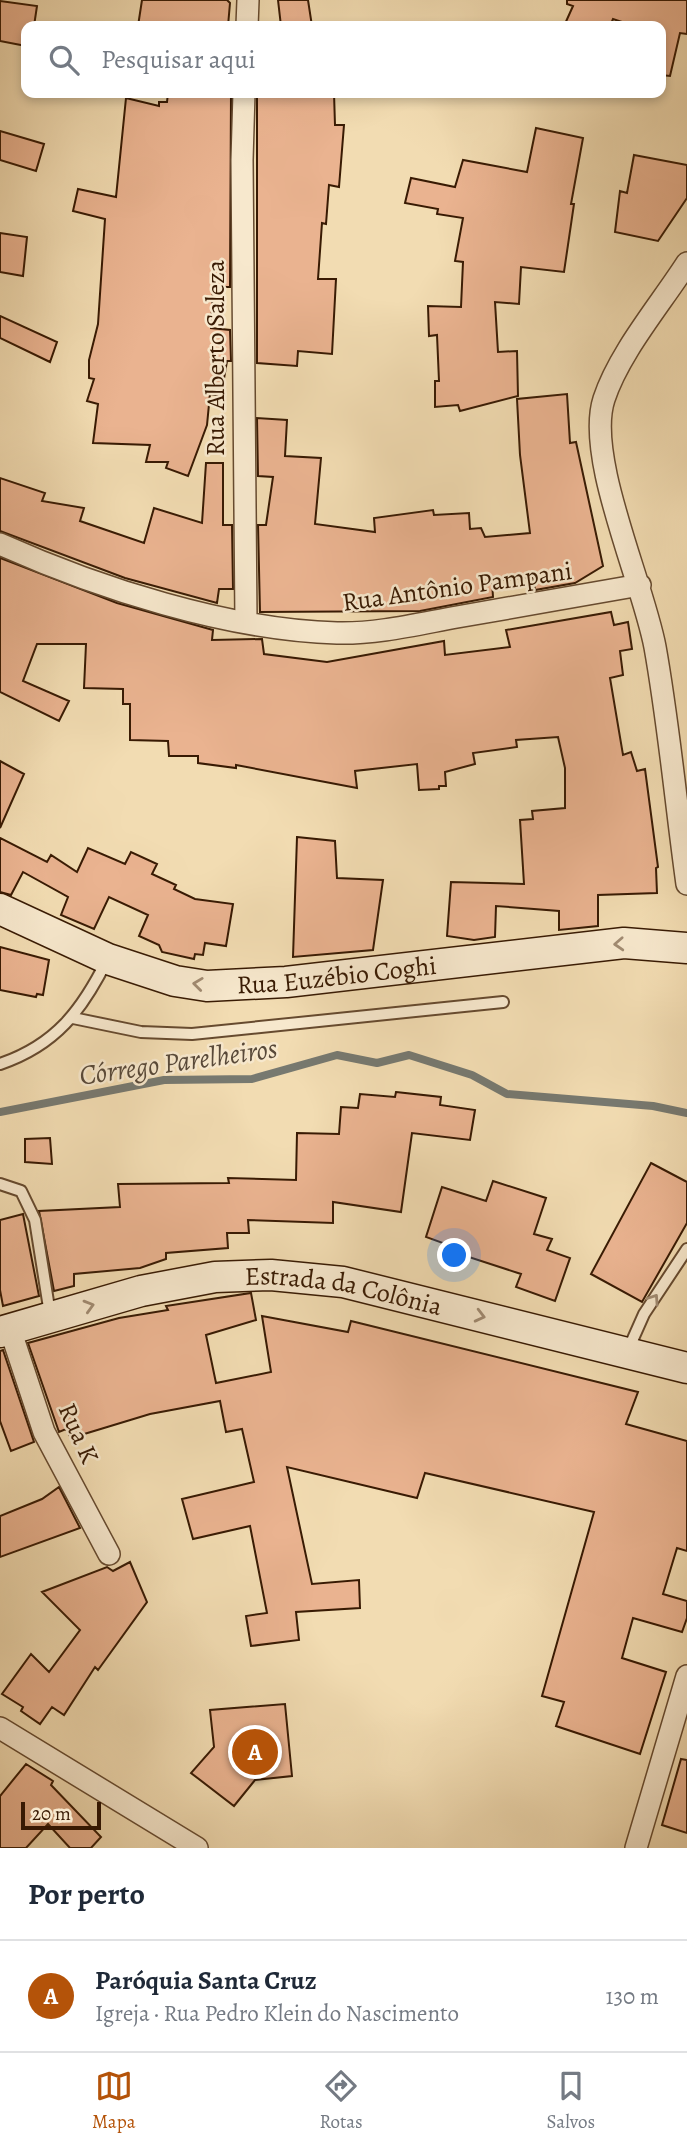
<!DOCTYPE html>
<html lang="pt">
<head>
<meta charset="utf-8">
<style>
  body { margin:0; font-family:Alegreya,serif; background:#f6f6f7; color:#1f2937 }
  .scale { position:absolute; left:21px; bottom:18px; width:80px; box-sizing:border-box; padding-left:7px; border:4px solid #381a03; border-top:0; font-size:19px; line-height:24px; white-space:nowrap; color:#381a03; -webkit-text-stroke:5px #f7e8cd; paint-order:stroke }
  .you { position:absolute; left:455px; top:1256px; width:24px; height:24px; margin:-18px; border:5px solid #fff; border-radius:50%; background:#1a73e8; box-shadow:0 0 0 10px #1a73e833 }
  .badge { display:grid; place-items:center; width:46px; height:46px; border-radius:50%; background:#b45309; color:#fff; font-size:23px; font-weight:700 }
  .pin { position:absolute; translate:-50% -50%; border:4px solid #fff; box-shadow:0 2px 7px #0006 }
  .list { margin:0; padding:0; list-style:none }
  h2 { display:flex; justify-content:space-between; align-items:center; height:91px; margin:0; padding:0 28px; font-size:30px }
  h2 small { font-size:23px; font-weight:400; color:#747a83 }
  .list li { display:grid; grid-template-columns:46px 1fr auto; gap:21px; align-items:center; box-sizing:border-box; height:112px; padding:0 28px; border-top:2px solid #e0e1e3 }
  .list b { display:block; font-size:26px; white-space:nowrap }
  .list p { margin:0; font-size:23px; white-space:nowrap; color:#747a83 }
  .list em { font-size:23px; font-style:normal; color:#747a83 }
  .icon { flex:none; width:38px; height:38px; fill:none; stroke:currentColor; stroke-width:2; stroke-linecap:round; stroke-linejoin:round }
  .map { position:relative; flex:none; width:687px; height:1848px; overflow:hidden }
  .search { position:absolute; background:#fff; box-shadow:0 4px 10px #0003; left:21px; right:21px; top:21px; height:77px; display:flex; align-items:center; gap:18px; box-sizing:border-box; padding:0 24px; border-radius:14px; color:#747a83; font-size:26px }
  .sheet { height:203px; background:#fff }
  nav { display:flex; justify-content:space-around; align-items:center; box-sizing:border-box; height:98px; border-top:2px solid #e0e1e3; background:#fff; font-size:19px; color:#747a83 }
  nav a { display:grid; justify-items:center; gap:4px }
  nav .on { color:#b45309 }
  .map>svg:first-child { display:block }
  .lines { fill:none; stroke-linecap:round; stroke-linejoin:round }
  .stream { stroke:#777970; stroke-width:8 }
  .building { fill:#eab390; stroke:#381a03; stroke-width:2 }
  .service-casing { stroke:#664a2f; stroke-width:14 }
  .minor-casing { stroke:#664a2f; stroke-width:24 }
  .secondary-casing { stroke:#381a03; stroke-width:33 }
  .service { stroke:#f7e8cd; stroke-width:10 }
  .minor { stroke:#f7e8cd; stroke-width:21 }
  .secondary { stroke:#f7e8cd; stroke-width:30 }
  .oneway { stroke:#a18b72 }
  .labels { text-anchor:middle; stroke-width:5; stroke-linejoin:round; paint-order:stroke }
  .street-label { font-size:26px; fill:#381a03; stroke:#f7e8cd }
  .water-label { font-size:28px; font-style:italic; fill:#584939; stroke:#f7e8cd }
</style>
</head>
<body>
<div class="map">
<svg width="687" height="1848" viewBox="0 0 687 1848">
  <rect width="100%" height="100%" fill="#f2dcb2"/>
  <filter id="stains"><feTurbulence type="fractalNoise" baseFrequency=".00286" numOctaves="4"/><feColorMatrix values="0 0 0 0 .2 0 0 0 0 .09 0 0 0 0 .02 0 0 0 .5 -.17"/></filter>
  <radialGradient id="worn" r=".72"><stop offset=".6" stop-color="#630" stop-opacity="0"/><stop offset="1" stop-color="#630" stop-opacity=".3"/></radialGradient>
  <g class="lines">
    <path class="stream" d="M 0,1112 L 164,1080 L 252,1079 L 337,1055 L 377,1063 L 409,1055 L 472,1075 L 507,1094 L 653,1106 L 687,1113"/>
  </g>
  <path class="building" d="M 142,0 L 227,0 L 230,3 L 228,26 L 138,26 Z
    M 278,0 L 308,0 L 312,26 L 281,26 Z
    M 567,0 L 687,0 L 687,34 L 680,33 L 670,76 L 661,75 L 661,26 L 634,26 L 613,19 L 610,26 L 564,26 L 573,6 L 567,4 Z
    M 0,1 L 37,6 L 34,26 L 26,26 L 26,46 L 0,41 Z
    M 168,93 L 231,93 L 230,287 L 213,287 L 211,328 L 230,330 L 231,361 L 227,361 L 221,396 L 210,394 L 207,425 L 188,476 L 166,468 L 168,462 L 146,462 L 150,445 L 93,443 L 98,404 L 87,401 L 94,379 L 89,378 L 89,360 L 98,324 L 105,219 L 73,211 L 78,189 L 116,197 L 126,98 L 159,106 L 159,102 L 167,102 Z
    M 257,93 L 334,93 L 335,125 L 344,125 L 339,187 L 329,185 L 326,224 L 322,223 L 318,279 L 336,279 L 332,354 L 298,351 L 297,366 L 257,363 Z
    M 536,128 L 583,138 L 571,204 L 574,204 L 564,272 L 521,267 L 519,304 L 495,302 L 498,352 L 517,351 L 518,396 L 460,411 L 458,405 L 435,407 L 435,381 L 439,381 L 437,335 L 429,336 L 428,306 L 461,307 L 463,262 L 455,261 L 463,218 L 437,214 L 438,209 L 405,203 L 411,178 L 455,187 L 463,160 L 527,172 Z
    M 0,131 L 44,144 L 36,171 L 0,160 Z
    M 634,155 L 687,165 L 687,198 L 658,241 L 615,232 L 620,191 L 627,193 Z
    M 0,233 L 27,237 L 23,276 L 0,272 Z
    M 0,316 L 57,342 L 50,362 L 0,338 Z
    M 567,394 L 570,443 L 576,442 L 603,566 L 575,583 L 535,590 L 533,577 L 492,581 L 493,597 L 420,611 L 260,612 L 258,525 L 266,525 L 273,477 L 258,476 L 257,418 L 287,420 L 285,456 L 321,458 L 315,524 L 375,532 L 374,518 L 433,510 L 434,515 L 469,513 L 470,529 L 481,528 L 485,537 L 530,533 L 520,455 L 517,399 Z
    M 206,463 L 223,463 L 223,525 L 232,525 L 233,589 L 219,589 L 217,603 L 125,578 L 0,531 L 0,478 L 45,493 L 42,501 L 84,508 L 80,521 L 144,543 L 154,508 L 202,523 Z
    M 0,558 L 117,603 L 213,630 L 212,640 L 262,639 L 264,654 L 327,662 L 444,641 L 445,655 L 510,647 L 506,630 L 611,612 L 614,625 L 628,622 L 632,649 L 620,651 L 623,675 L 610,678 L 623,755 L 631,752 L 637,771 L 645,769 L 658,867 L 656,868 L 657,893 L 598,895 L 598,926 L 559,930 L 559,911 L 496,906 L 495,937 L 474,940 L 447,936 L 451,882 L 524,884 L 520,820 L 533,819 L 532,811 L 565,808 L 565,768 L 558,737 L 516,740 L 517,747 L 473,753 L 475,764 L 445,772 L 446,786 L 439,786 L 439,789 L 419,790 L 417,764 L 355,771 L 357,788 L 236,765 L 236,768 L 198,763 L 198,756 L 169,756 L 168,741 L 130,740 L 130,704 L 123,704 L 123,689 L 84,688 L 86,644 L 37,644 L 23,681 L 69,701 L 59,721 L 0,692 Z
    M 0,761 L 24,774 L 0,828 Z
    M 297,837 L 335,841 L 337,878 L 383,880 L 373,950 L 293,957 Z
    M 0,838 L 47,862 L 51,855 L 77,872 L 88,848 L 125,864 L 131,852 L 157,864 L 152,874 L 176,885 L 174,889 L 195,899 L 233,904 L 226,946 L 205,943 L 203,955 L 195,954 L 194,959 L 162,952 L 159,945 L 139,936 L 148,915 L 109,897 L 94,929 L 61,915 L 68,897 L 23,872 L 11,895 L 0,892 Z
    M 0,947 L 49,960 L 43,995 L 37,994 L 36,997 L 0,990 Z
    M 396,1092 L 441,1097 L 440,1105 L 475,1110 L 470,1140 L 412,1133 L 401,1212 L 333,1202 L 333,1223 L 248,1220 L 249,1233 L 227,1233 L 228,1248 L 166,1253 L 166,1259 L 140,1268 L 74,1274 L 74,1286 L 54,1291 L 39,1211 L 120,1207 L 118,1184 L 229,1183 L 228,1178 L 296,1180 L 297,1133 L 339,1134 L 341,1107 L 358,1108 L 360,1094 L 395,1097 Z
    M 50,1138 L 52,1164 L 25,1162 L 25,1139 Z
    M 651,1163 L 687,1182 L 687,1223 L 642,1302 L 591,1274 Z
    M 493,1181 L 546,1198 L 534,1234 L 552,1239 L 547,1250 L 570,1258 L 555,1301 L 516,1287 L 521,1274 L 441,1248 L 443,1243 L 426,1237 L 442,1187 L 486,1201 Z
    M 23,1214 L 39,1296 L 3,1306 L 0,1290 L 0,1220 Z
    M 251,1293 L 256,1320 L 206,1335 L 216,1383 L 271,1372 L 262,1316 L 348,1332 L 351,1321 L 638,1392 L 626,1424 L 687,1441 L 687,1551 L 677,1548 L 663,1594 L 687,1601 L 687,1618 L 682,1632 L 633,1618 L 622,1658 L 666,1672 L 640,1754 L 556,1726 L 564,1702 L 542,1696 L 594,1512 L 425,1473 L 417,1498 L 287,1467 L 312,1584 L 359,1580 L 360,1608 L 296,1612 L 299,1640 L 251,1646 L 246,1616 L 267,1613 L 250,1526 L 193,1539 L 182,1499 L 254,1482 L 242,1429 L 226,1432 L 220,1401 L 150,1414 L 71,1438 L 66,1429 L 59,1432 L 28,1343 L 119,1318 L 168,1310 L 166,1306 Z
    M 3,1350 L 34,1442 L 11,1451 L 0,1421 L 0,1351 Z
    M 59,1487 L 80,1528 L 0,1557 L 0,1516 L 42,1499 Z
    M 130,1562 L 147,1602 L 98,1670 L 95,1667 L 64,1715 L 52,1707 L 40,1724 L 21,1711 L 23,1707 L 2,1694 L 31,1654 L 49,1672 L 80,1630 L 42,1592 L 107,1567 L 113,1571 Z
    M 285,1704 L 292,1776 L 255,1780 L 234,1806 L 191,1773 L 214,1747 L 210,1710 Z
    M 681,1759 L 687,1760 L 687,1833 L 662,1825 Z
    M 26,1764 L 53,1781 L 51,1785 L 101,1837 L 91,1848 L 70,1848 L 48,1824 L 26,1848 L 0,1848 L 0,1796 Z"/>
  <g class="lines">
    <defs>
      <path id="service" d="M 73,1018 L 141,1032 L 192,1034 L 503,1002
        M 0,1064 C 56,1045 82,1010 107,960
        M 0,1184 L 21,1191 L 35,1220 L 50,1314
        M 628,1350 L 644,1314 L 687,1249"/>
      <path id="minor" d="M 247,26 L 248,0
        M 244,93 L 242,160 L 246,622
        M 687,263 C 660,305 619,353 604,399 C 585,457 643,582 655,647 C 669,725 676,805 687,884
        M 0,544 C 98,588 228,630 337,633 C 377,634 418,624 457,617 C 518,606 579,596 640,585
        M 10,1329 L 44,1432 L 109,1554
        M 0,1728 L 197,1848
        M 636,1848 L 687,1676"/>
      <g id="secondary">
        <path id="s1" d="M 0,909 L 108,959 L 175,981 L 207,986 L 286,982 L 624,943 L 687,948"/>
        <path id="s2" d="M 0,1332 L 141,1291 L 215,1277 L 271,1275 L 343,1282 L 687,1368"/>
      </g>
    </defs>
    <use href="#service" class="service-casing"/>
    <use href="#minor" class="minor-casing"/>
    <use href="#secondary" class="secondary-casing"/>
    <use href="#service" class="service"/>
    <use href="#minor" class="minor"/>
    <use href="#secondary" class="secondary"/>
  </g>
  <defs><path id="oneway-chevron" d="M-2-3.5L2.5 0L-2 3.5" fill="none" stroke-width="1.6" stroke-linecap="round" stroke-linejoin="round" transform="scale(1.75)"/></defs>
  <g class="oneway">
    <use href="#oneway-chevron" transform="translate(619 944) rotate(177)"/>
    <use href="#oneway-chevron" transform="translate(198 984) rotate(-173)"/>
    <use href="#oneway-chevron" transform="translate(654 1299) rotate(-56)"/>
    <use href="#oneway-chevron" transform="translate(89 1306) rotate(-16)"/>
    <use href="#oneway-chevron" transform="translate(480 1316) rotate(14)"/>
  </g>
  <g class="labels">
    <g class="street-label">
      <text transform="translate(215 358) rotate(-90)" y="9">Rua Alberto Saleza</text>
      <text transform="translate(457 586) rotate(-8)" y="9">Rua Antônio Pampani</text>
      <text dy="9" stroke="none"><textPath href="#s1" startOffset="352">Rua Euzébio Coghi</textPath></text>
      <text dy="9" stroke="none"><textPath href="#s2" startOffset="352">Estrada da Colônia</textPath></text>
      <text transform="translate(79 1433) rotate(66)" y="9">Rua K</text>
    </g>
    <g class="water-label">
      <text transform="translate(178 1061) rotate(-8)" y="10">Córrego Parelheiros</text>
    </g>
  </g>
  <rect width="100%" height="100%" filter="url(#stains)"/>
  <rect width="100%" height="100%" fill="url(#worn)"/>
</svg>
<div class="scale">20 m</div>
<div class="you"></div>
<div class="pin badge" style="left:255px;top:1752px">A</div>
<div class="search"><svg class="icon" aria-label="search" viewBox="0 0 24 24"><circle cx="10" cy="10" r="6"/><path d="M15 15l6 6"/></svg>Pesquisar aqui</div>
</div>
<section class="sheet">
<h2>Por perto<small></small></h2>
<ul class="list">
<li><span class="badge">A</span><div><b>Paróquia Santa Cruz</b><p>Igreja · Rua Pedro Klein do Nascimento</p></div><em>130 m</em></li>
</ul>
</section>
<nav>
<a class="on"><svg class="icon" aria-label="map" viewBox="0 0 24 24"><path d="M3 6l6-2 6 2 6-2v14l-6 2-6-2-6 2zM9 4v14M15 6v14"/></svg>Mapa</a>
<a><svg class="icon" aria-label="directions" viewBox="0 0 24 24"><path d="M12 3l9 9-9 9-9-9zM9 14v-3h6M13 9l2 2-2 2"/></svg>Rotas</a>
<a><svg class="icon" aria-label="saved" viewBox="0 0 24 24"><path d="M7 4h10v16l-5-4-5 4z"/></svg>Salvos</a>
</nav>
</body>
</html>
